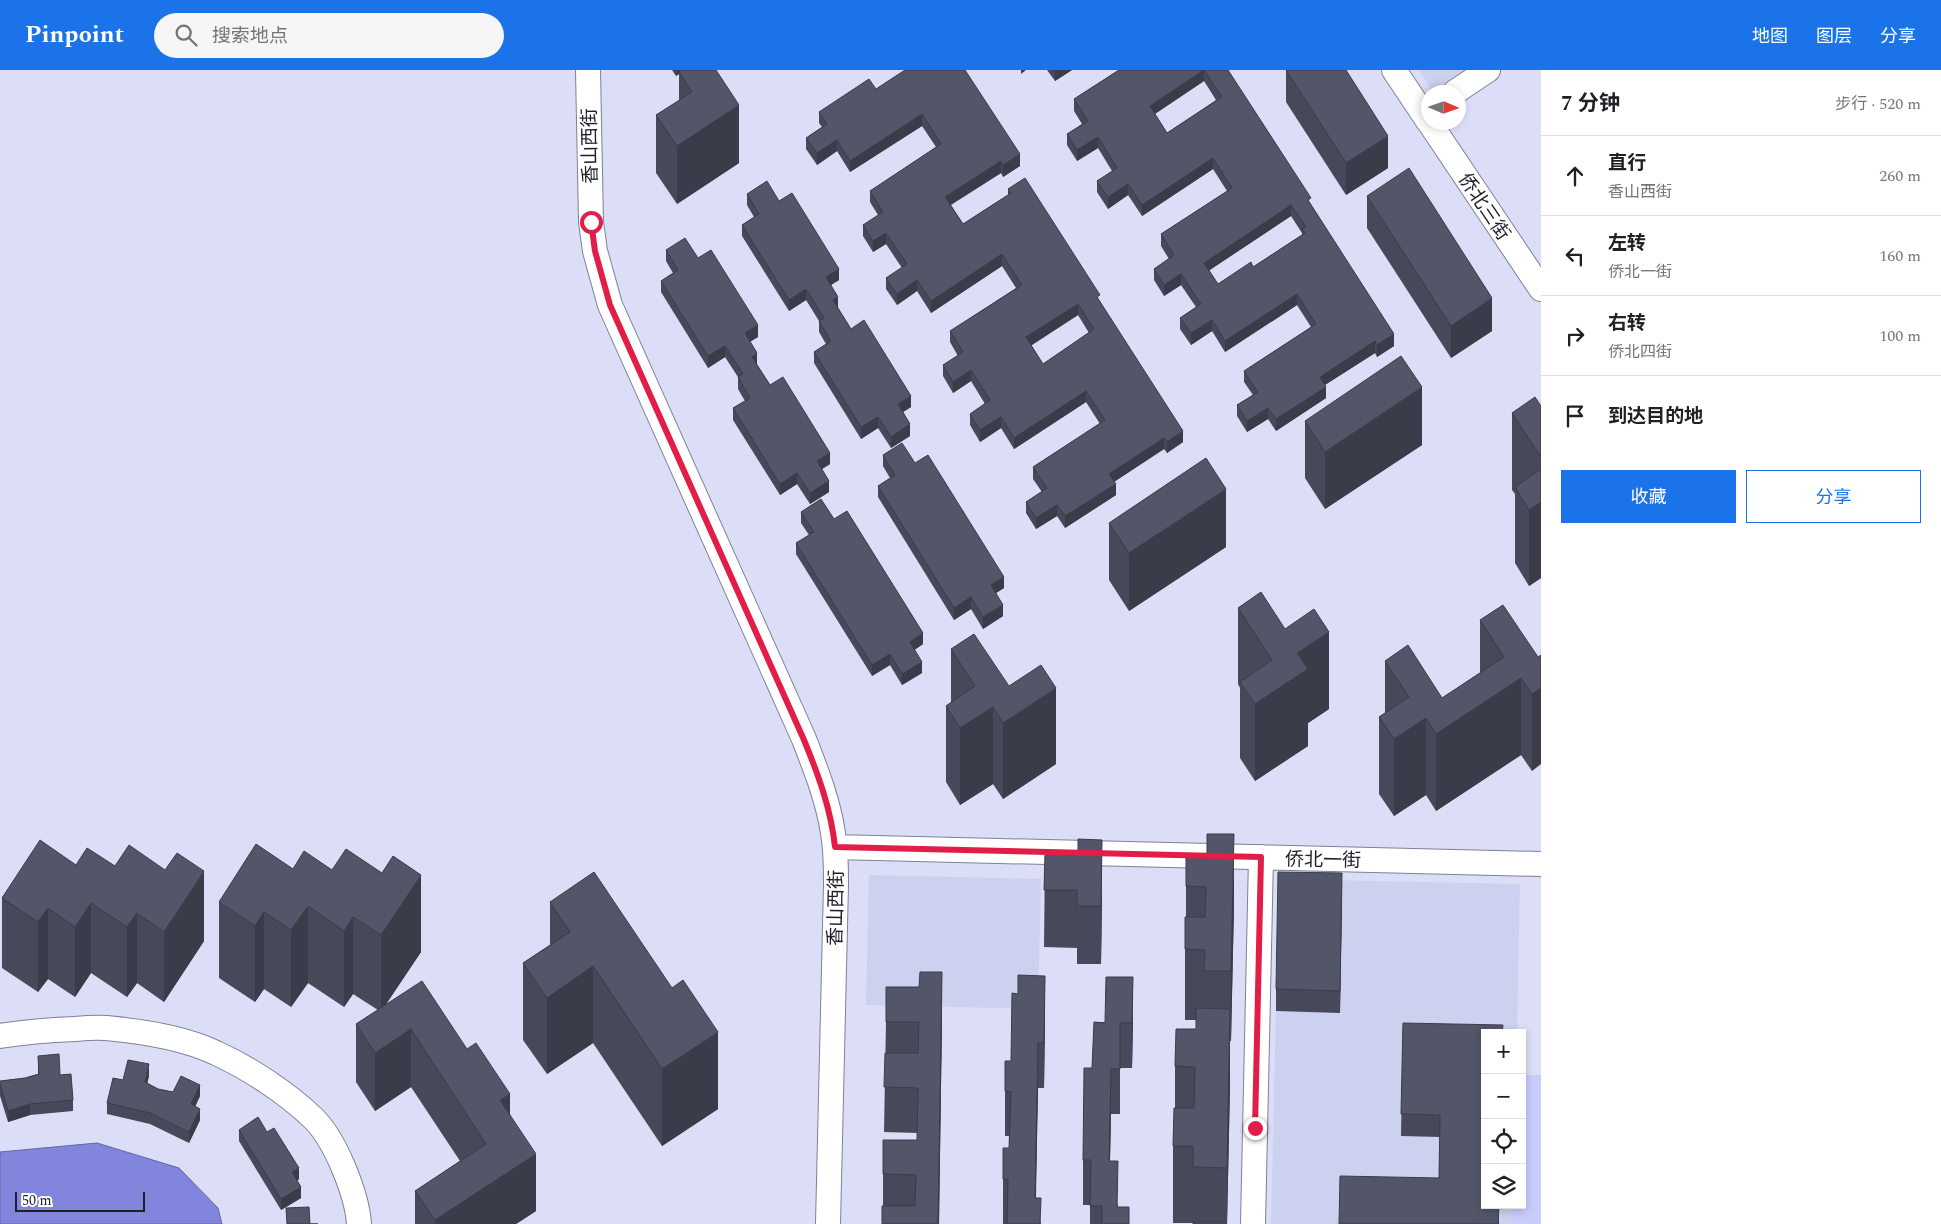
<!DOCTYPE html>
<html lang="zh">
<head>
<meta charset="utf-8">
<style>
  body { margin:0; font-family:Spectral,"Noto Sans SC",serif; background:#f6f6f6; color:#202124 }
  .controls { position:absolute; right:15px; bottom:15px; display:grid; overflow:hidden; border-radius:0px; box-shadow:0 2px 8px #0003 }
  .controls button { width:45px; height:45px; display:grid; place-items:center; padding:0; border:0; border-bottom:1px solid #e0e0e0; background:#fff; color:#202124; font:25px sans-serif }
  .compass { position:absolute; left:1421px; top:15px; width:45px; height:45px; border-radius:50%; background:#fff; box-shadow:0 2px 8px #0003; rotate:92deg }
  .scale { position:absolute; left:15px; bottom:12px; width:130px; box-sizing:border-box; padding-left:5px; border:2px solid #1e1f27; border-top:0; font-size:14px; line-height:18px; white-space:nowrap; color:#1e1f27; -webkit-text-stroke:4px #fff; paint-order:stroke }
  .stop { position:absolute; width:15px; height:15px; margin:-11px; border:4px solid #e11d48; border-radius:50%; background:#fff }
  .stop.end { background:#e11d48; border-color:#fff; box-shadow:0 1px 5px #0008 }
  .list { margin:0; padding:0; list-style:none }
  h2 { display:flex; justify-content:space-between; align-items:center; height:65px; margin:0; padding:0 20px; font-size:21px }
  h2 small { font-size:16px; font-weight:400; color:#757577 }
  .list li { display:grid; grid-template-columns:32px 1fr auto; gap:15px; align-items:center; box-sizing:border-box; height:80px; padding:0 20px; border-top:1px solid #e0e0e0 }
  .list b { display:block; font-size:19px; white-space:nowrap }
  .list p { margin:0; font-size:16px; white-space:nowrap; color:#757577 }
  .list em { font-size:16px; font-style:normal; color:#757577 }
  .actions { display:flex; gap:10px; padding:15px 20px }
  .actions a { flex:1; padding:11px 0; border:1px solid #1a73e8; border-radius:0px; text-align:center; font-size:18px; color:#1a73e8 }
  .actions .main { background:#1a73e8; color:#fff }
  .icon { flex:none; width:28px; height:28px; fill:none; stroke:currentColor; stroke-width:2; stroke-linecap:round; stroke-linejoin:round }
  .map { position:relative; flex:none; width:1541px; height:1154px; overflow:hidden }
  header { display:flex; align-items:center; gap:30px; box-sizing:border-box; height:70px; padding:0 25px; background:#1a73e8; color:#fff }
  header strong { font-size:24px }
  nav { display:flex; gap:28px; margin-inline-start:auto; font-size:18px }
  .search { width:350px; height:45px; background:#f6f6f6; display:flex; align-items:center; gap:12px; box-sizing:border-box; padding:0 18px; border-radius:28px; color:#757577; font-size:19px }
  main { display:flex }
  aside { flex:1; background:#fff }
  .map>svg:first-child { display:block }
  .built { fill:#cdd1f0 }
  .green { fill:#c8ccfa }
  .water { fill:#8185db; stroke:#6366a5 }
  .lines { fill:none; stroke-linecap:round; stroke-linejoin:round }
  .minor-casing { stroke:#7e8197; stroke-width:26 }
  .minor { stroke:#fff; stroke-width:24 }
  .wall { fill:#47495a; fill-rule:evenodd }
  .shaded-wall { fill:#3a3c4a }
  .building { fill:#535569; stroke:#3a3c4a; fill-rule:evenodd }
  .route { stroke:#e11d48; stroke-width:6 }
  .labels { text-anchor:middle; stroke-width:5; stroke-linejoin:round; paint-order:stroke }
  .street-label { font-size:19px; fill:#1e1f27; stroke:#fff }
</style>
</head>
<body>
<header>
<strong>Pinpoint</strong>
<div class="search"><svg class="icon" aria-label="search" viewBox="0 0 24 24"><circle cx="10" cy="10" r="6"/><path d="M15 15l6 6"/></svg>搜索地点</div>
<nav><a>地图</a><a>图层</a><a>分享</a></nav>
</header>
<main>
<div class="map">
<svg width="1541" height="1154" viewBox="0 0 1541 1154">
  <rect width="100%" height="100%" fill="#dbdef6"/>
  <path class="built" d="M 1419,0 L 1465,0 L 1433,22 Z
    M 869,805 L 1041,809 L 1038,939 L 866,935 Z
    M 1279,809 L 1520,814 L 1517,963 L 1485,963 L 1485,1135 L 1513,1135 L 1513,1154 L 1271,1154 Z"/>
  <path class="green" d="M 1522,1005 L 1541,1005 L 1541,1154 L 1513,1154 L 1513,1135 L 1522,1135 Z"/>
  <path class="water" d="M 97,1073 L 179,1098 L 218,1138 L 222,1154 L 0,1154 L 0,1082 Z"/>
  <g class="lines">
    <defs>
      <path id="minor" d="M 588,0 L 591,152 L 595,181 L 610,235 L 804,669 C 816,700 828,730 833,763 C 836,780 836,797 836,814 L 828,1154
        M 1394,0 L 1428,51
        M 1455,22 L 1488,0
        M 1429,52 L 1541,219
        M 835,777 L 1541,794
        M 0,966 C 25,962 50,960 75,959 C 85,958 96,957 106,958 C 139,961 185,968 216,983 C 249,998 287,1023 313,1048 C 335,1069 357,1124 359,1154
        M 1253,1154 L 1261,787"/>
    </defs>
    <use href="#minor" class="minor-casing"/>
    <use href="#minor" class="minor"/>
  </g>
  <path class="wall" d="M 672,0 L 716,0 L 739,93 L 677,134 L 656,103 L 656,45 L 679,31 L 679,4 L 676,6 Z
    M 1047,0 L 1072,0 L 1055,11 Z
    M 1119,0 L 1228,0 L 1311,135 L 1394,276 L 1377,287 L 1375,283 L 1325,315 L 1326,328 L 1276,361 L 1268,349 L 1247,362 L 1237,346 L 1237,335 L 1253,325 L 1244,312 L 1244,301 L 1311,257 L 1297,235 L 1225,282 L 1212,261 L 1191,275 L 1180,259 L 1180,248 L 1196,237 L 1181,215 L 1164,226 L 1154,210 L 1154,199 L 1169,189 L 1161,176 L 1161,164 L 1227,121 L 1213,99 L 1142,146 L 1128,125 L 1108,139 L 1097,122 L 1097,111 L 1112,101 L 1098,78 L 1077,91 L 1067,75 L 1067,64 L 1082,54 L 1074,41 L 1074,29 ZM 1204,11 L 1216,30 L 1167,63 L 1155,44 ZM 1291,146 L 1302,163 L 1302,165 L 1253,197 L 1218,214 L 1209,200 Z
    M 1286,0 L 1388,98 L 1346,125 L 1286,32 Z
    M 876,19 L 1020,96 L 1003,107 L 1001,103 L 951,135 L 963,154 L 1008,125 L 1008,119 L 1100,232 L 1183,372 L 1167,383 L 1164,379 L 1114,412 L 1116,425 L 1065,458 L 1057,446 L 1036,459 L 1026,443 L 1026,432 L 1042,422 L 1033,409 L 1033,397 L 1100,354 L 1086,332 L 1014,379 L 1001,358 L 980,372 L 970,355 L 970,344 L 985,334 L 971,311 L 953,323 L 943,306 L 943,295 L 958,286 L 950,272 L 950,261 L 1016,218 L 1002,196 L 931,243 L 917,221 L 897,235 L 886,219 L 886,208 L 902,198 L 886,174 L 873,182 L 863,166 L 863,155 L 878,145 L 870,132 L 870,121 L 936,77 L 922,56 L 850,102 L 837,81 L 817,95 L 806,79 L 806,68 L 822,57 L 819,53 L 819,42 ZM 1078,245 L 1089,263 L 1043,294 L 1031,275 Z
    M 747,124 L 779,131 L 839,210 L 831,215 L 838,238 L 851,259 L 911,337 L 903,342 L 910,366 L 891,378 L 878,358 L 861,369 L 814,293 L 814,282 L 826,274 L 819,262 L 819,251 L 806,230 L 789,241 L 742,166 L 742,155 L 754,147 L 747,135 Z
    M 1367,126 L 1492,261 L 1451,288 L 1367,158 Z
    M 666,180 L 698,188 L 758,267 L 750,271 L 757,295 L 770,315 L 830,394 L 822,399 L 829,422 L 810,434 L 797,414 L 780,425 L 733,350 L 733,338 L 745,331 L 738,319 L 738,307 L 725,287 L 708,298 L 661,222 L 661,211 L 673,203 L 666,191 Z
    M 1541,336 L 1541,508 L 1529,516 L 1515,493 L 1515,424 L 1512,420 L 1512,343 Z
    M 1305,351 L 1422,375 L 1325,439 L 1305,408 Z
    M 883,385 L 915,393 L 1004,518 L 996,523 L 1003,546 L 983,559 L 971,539 L 954,550 L 878,427 L 878,416 L 890,408 L 883,396 Z
    M 801,442 L 834,449 L 923,574 L 914,580 L 922,603 L 902,615 L 890,595 L 872,606 L 796,484 L 796,473 L 809,465 L 801,453 Z
    M 1109,453 L 1226,477 L 1129,541 L 1109,510 Z
    M 1238,538 L 1329,639 L 1308,653 L 1308,676 L 1255,711 L 1240,688 L 1240,618 L 1238,614 Z
    M 1480,550 L 1538,587 L 1532,701 L 1521,685 L 1436,741 L 1426,725 L 1394,746 L 1379,724 L 1379,647 L 1385,643 L 1385,591 L 1442,628 L 1480,603 Z
    M 951,579 L 1056,694 L 1003,729 L 993,714 L 960,735 L 946,712 L 946,636 L 951,632 Z
    M 1045,784 L 1102,828 L 1101,894 L 1077,894 L 1077,878 L 1044,877 Z
    M 1186,784 L 1234,835 L 1231,971 L 1230,971 L 1230,1016 L 1227,1154 L 1193,1154 L 1193,1153 L 1173,1153 L 1173,1076 L 1175,1038 L 1175,996 L 1196,959 L 1196,950 L 1185,950 L 1185,879 L 1186,847 Z
    M 76,795 L 204,871 L 164,932 L 137,913 L 127,927 L 91,903 L 75,927 L 48,909 L 38,922 L 2,898 L 2,828 Z
    M 293,799 L 421,882 L 385,935 L 510,1044 L 536,1141 L 516,1154 L 415,1154 L 415,1121 L 460,1091 L 411,1017 L 375,1041 L 356,1012 L 356,954 L 378,940 L 353,924 L 344,937 L 308,913 L 291,937 L 264,919 L 255,932 L 219,908 L 219,832 Z
    M 1342,825 L 1340,943 L 1276,941 L 1276,919 Z
    M 550,832 L 718,1039 L 662,1076 L 593,973 L 547,1004 L 523,970 L 523,893 L 550,875 Z
    M 942,947 L 939,1154 L 882,1154 L 883,1136 L 883,1070 L 917,1070 L 917,1063 L 884,1062 L 886,952 Z
    M 1045,951 L 1044,1018 L 1038,1018 L 1036,1128 L 1041,1154 L 1003,1154 L 1003,1109 L 1009,1078 L 1009,1066 L 1005,1066 L 1005,1021 L 1011,991 Z
    M 1094,952 L 1133,952 L 1132,998 L 1120,998 L 1120,1044 L 1111,1044 L 1110,1091 L 1118,1137 L 1129,1154 L 1090,1154 L 1090,1135 L 1083,1135 L 1083,1090 L 1092,998 Z
    M 1403,953 L 1485,1135 L 1499,1135 L 1499,1154 L 1339,1154 L 1439,1108 L 1440,1067 L 1401,1066 Z
    M 38,986 L 60,1005 L 73,1030 L 73,1041 L 30,1045 L 8,1052 L 0,1026 L 0,1011 L 25,1008 L 38,1004 Z
    M 149,1006 L 147,1013 L 158,1019 L 173,1022 L 200,1026 L 195,1036 L 200,1050 L 189,1073 L 150,1054 L 107,1044 L 107,1033 Z
    M 239,1060 L 267,1062 L 299,1109 L 297,1111 L 301,1128 L 281,1140 L 239,1071 Z"/>
  <path class="shaded-wall" d="M 676,0 L 684,0 L 679,2 L 679,4 L 676,6 Z
    M 1021,0 L 1026,0 L 1021,4 Z
    M 1055,0 L 1072,0 L 1055,11 Z
    M 1204,0 L 1204,11 L 1150,47 L 1150,36 Z
    M 739,35 L 739,93 L 677,134 L 677,76 Z
    M 922,44 L 922,56 L 850,102 L 850,91 Z
    M 1388,66 L 1388,98 L 1346,125 L 1346,93 Z
    M 1098,67 L 1098,78 L 1077,91 L 1077,80 Z
    M 837,70 L 837,81 L 817,95 L 817,83 Z
    M 1020,84 L 1020,96 L 1003,107 L 1003,95 Z
    M 1213,88 L 1213,99 L 1142,146 L 1142,135 Z
    M 1001,91 L 1001,103 L 945,138 L 945,127 Z
    M 1128,114 L 1128,125 L 1108,139 L 1108,127 Z
    M 1291,135 L 1291,146 L 1204,204 L 1204,193 Z
    M 886,163 L 886,174 L 873,182 L 873,171 Z
    M 1002,184 L 1002,196 L 931,243 L 931,231 Z
    M 839,199 L 839,210 L 826,218 L 826,207 Z
    M 1181,204 L 1181,215 L 1164,226 L 1164,215 Z
    M 917,210 L 917,221 L 897,235 L 897,224 Z
    M 806,219 L 806,230 L 789,241 L 789,230 Z
    M 1297,224 L 1297,235 L 1225,282 L 1225,271 Z
    M 838,227 L 838,238 L 833,230 Z
    M 1492,228 L 1492,261 L 1451,288 L 1451,256 Z
    M 1078,234 L 1078,245 L 1026,279 L 1026,267 Z
    M 1212,250 L 1212,261 L 1191,275 L 1191,263 Z
    M 758,255 L 758,267 L 745,275 L 745,263 Z
    M 1394,264 L 1394,276 L 1377,287 L 1377,275 Z
    M 1375,271 L 1375,283 L 1320,318 L 1320,307 Z
    M 725,276 L 725,287 L 708,298 L 708,286 Z
    M 757,283 L 757,295 L 752,287 Z
    M 971,300 L 971,311 L 953,323 L 953,312 Z
    M 1326,317 L 1326,328 L 1276,361 L 1276,349 Z
    M 1422,317 L 1422,375 L 1325,439 L 1325,382 Z
    M 1086,321 L 1086,332 L 1014,379 L 1014,368 Z
    M 911,326 L 911,337 L 898,345 L 898,334 Z
    M 1268,338 L 1268,349 L 1247,362 L 1247,351 Z
    M 878,347 L 878,358 L 861,369 L 861,357 Z
    M 1001,347 L 1001,358 L 980,372 L 980,360 Z
    M 910,354 L 910,366 L 891,378 L 891,367 Z
    M 1183,361 L 1183,372 L 1167,383 L 1167,372 Z
    M 1164,368 L 1164,379 L 1109,415 L 1109,404 Z
    M 830,383 L 830,394 L 817,402 L 817,391 Z
    M 797,403 L 797,414 L 780,425 L 780,414 Z
    M 829,411 L 829,422 L 810,434 L 810,423 Z
    M 1116,414 L 1116,425 L 1065,458 L 1065,446 Z
    M 1226,419 L 1226,477 L 1129,541 L 1129,483 Z
    M 1541,432 L 1541,508 L 1529,516 L 1529,440 Z
    M 1057,435 L 1057,446 L 1036,459 L 1036,448 Z
    M 1004,507 L 1004,518 L 991,526 L 991,515 Z
    M 971,527 L 971,539 L 954,550 L 954,538 Z
    M 1003,535 L 1003,546 L 983,559 L 983,547 Z
    M 1329,562 L 1329,639 L 1308,653 L 1308,676 L 1255,711 L 1255,634 L 1297,583 Z
    M 923,563 L 923,574 L 910,583 L 910,572 Z
    M 890,584 L 890,595 L 872,606 L 872,595 Z
    M 922,592 L 922,603 L 902,615 L 902,604 Z
    M 1521,608 L 1521,685 L 1436,741 L 1436,664 Z
    M 1056,618 L 1056,694 L 1003,729 L 1003,653 Z
    M 1541,618 L 1541,694 L 1532,701 L 1532,624 Z
    M 993,637 L 993,714 L 960,735 L 960,658 Z
    M 1426,648 L 1426,725 L 1394,746 L 1394,669 Z
    M 1234,764 L 1234,835 L 1231,971 L 1231,901 Z
    M 1102,770 L 1102,828 L 1101,894 L 1101,836 Z
    M 204,801 L 204,871 L 164,932 L 164,862 Z
    M 1342,803 L 1342,825 L 1340,943 L 1340,921 Z
    M 421,805 L 421,882 L 381,942 L 381,865 Z
    M 91,833 L 91,903 L 75,927 L 75,857 Z
    M 308,836 L 308,913 L 291,937 L 291,860 Z
    M 48,838 L 48,909 L 38,922 L 38,852 Z
    M 264,842 L 264,919 L 255,932 L 255,856 Z
    M 137,843 L 137,913 L 127,927 L 127,857 Z
    M 353,847 L 353,924 L 344,937 L 344,861 Z
    M 593,896 L 593,973 L 547,1004 L 547,928 Z
    M 942,902 L 942,947 L 939,1154 L 938,1154 Z
    M 1045,906 L 1045,951 L 1044,1018 L 1044,973 Z
    M 1133,907 L 1133,952 L 1132,998 L 1132,953 Z
    M 1230,939 L 1230,1016 L 1227,1154 L 1227,1098 Z
    M 411,959 L 411,1017 L 375,1041 L 375,983 Z
    M 718,962 L 718,1039 L 662,1076 L 662,999 Z
    M 1038,973 L 1038,1018 L 1035,1154 L 1035,1128 Z
    M 149,994 L 149,1006 L 145,1023 L 145,1012 Z
    M 1111,999 L 1111,1044 L 1109,1136 L 1109,1091 Z
    M 200,1015 L 200,1026 L 191,1046 L 191,1034 Z
    M 510,1024 L 510,1082 L 500,1030 Z
    M 30,1034 L 30,1045 L 8,1052 L 8,1041 Z
    M 200,1039 L 200,1050 L 189,1073 L 189,1062 Z
    M 536,1084 L 536,1141 L 516,1154 L 435,1154 L 435,1150 Z
    M 299,1098 L 299,1109 L 292,1114 L 292,1102 Z
    M 301,1117 L 301,1128 L 281,1140 L 281,1129 Z"/>
  <path class="building" d="M 681,0 L 716,0 L 739,35 L 677,76 L 656,45 L 692,22 L 679,2 Z
    M 905,0 L 965,0 L 1020,84 L 1003,95 L 1001,91 L 945,127 L 963,154 L 1011,123 L 1008,119 L 1025,108 L 1100,225 L 1097,227 L 1183,361 L 1167,372 L 1164,368 L 1109,404 L 1116,414 L 1065,446 L 1057,435 L 1036,448 L 1026,432 L 1047,418 L 1033,397 L 1105,350 L 1086,321 L 1014,368 L 1001,347 L 980,360 L 970,344 L 990,330 L 971,300 L 953,312 L 943,295 L 963,282 L 950,261 L 1022,215 L 1002,184 L 931,231 L 917,210 L 897,224 L 886,208 L 907,194 L 886,163 L 873,171 L 863,155 L 883,142 L 870,121 L 941,74 L 922,44 L 850,91 L 837,70 L 817,83 L 806,68 L 827,54 L 819,42 L 869,9 L 876,19 ZM 1078,234 L 1094,259 L 1043,294 L 1026,267 Z
    M 1119,0 L 1204,0 L 1150,36 L 1167,63 L 1222,27 L 1204,0 L 1228,0 L 1311,128 L 1308,130 L 1394,264 L 1377,275 L 1375,271 L 1320,307 L 1326,317 L 1276,349 L 1268,338 L 1247,351 L 1237,335 L 1258,322 L 1244,301 L 1316,254 L 1297,224 L 1225,271 L 1212,250 L 1191,263 L 1180,248 L 1201,234 L 1181,204 L 1164,215 L 1154,199 L 1174,185 L 1161,164 L 1232,118 L 1213,88 L 1142,135 L 1128,114 L 1108,127 L 1097,111 L 1117,98 L 1098,67 L 1077,80 L 1067,64 L 1088,51 L 1074,29 ZM 1291,135 L 1306,157 L 1302,159 L 1305,163 L 1253,197 L 1251,192 L 1218,214 L 1204,193 Z
    M 1286,0 L 1346,0 L 1388,66 L 1346,93 Z
    M 1409,98 L 1492,228 L 1451,256 L 1367,126 Z
    M 767,111 L 779,131 L 792,123 L 839,199 L 826,207 L 838,227 L 833,230 L 851,259 L 864,250 L 911,326 L 898,334 L 910,354 L 891,367 L 878,347 L 861,357 L 814,282 L 831,271 L 819,251 L 824,248 L 806,219 L 789,230 L 742,155 L 759,144 L 747,124 Z
    M 685,168 L 698,188 L 711,180 L 758,255 L 745,263 L 757,283 L 752,287 L 770,315 L 783,307 L 830,383 L 817,391 L 829,411 L 810,423 L 797,403 L 780,414 L 733,338 L 750,328 L 738,307 L 743,304 L 725,276 L 708,286 L 661,211 L 678,200 L 666,180 Z
    M 1401,286 L 1422,317 L 1325,382 L 1305,351 Z
    M 1535,327 L 1541,336 L 1541,387 L 1512,343 Z
    M 902,373 L 915,393 L 928,385 L 1004,507 L 991,515 L 1003,535 L 983,547 L 971,527 L 954,538 L 878,416 L 895,405 L 883,385 Z
    M 1206,388 L 1226,419 L 1129,483 L 1109,453 Z
    M 1541,399 L 1541,432 L 1529,440 L 1515,417 Z
    M 821,429 L 834,449 L 847,441 L 923,563 L 910,572 L 922,592 L 902,604 L 890,584 L 872,595 L 796,473 L 814,462 L 801,442 Z
    M 1261,522 L 1285,559 L 1314,539 L 1329,562 L 1297,583 L 1308,599 L 1255,634 L 1240,612 L 1272,590 L 1238,538 Z
    M 1503,535 L 1538,587 L 1541,585 L 1541,618 L 1532,624 L 1521,608 L 1436,664 L 1426,648 L 1394,669 L 1379,647 L 1409,627 L 1385,591 L 1408,575 L 1442,628 L 1504,587 L 1480,550 Z
    M 974,564 L 1009,616 L 1041,595 L 1056,618 L 1003,653 L 993,637 L 960,658 L 946,636 L 975,616 L 951,579 Z
    M 1207,764 L 1234,764 L 1231,901 L 1204,901 L 1205,880 L 1185,879 L 1185,847 L 1205,847 L 1206,817 L 1186,816 L 1186,784 L 1207,784 Z
    M 1078,769 L 1102,770 L 1101,836 L 1077,836 L 1077,820 L 1044,820 L 1045,784 L 1078,785 Z
    M 40,770 L 76,795 L 87,778 L 115,796 L 129,775 L 165,800 L 177,783 L 204,801 L 164,862 L 137,843 L 127,857 L 91,833 L 75,857 L 48,838 L 38,852 L 2,828 Z
    M 256,774 L 293,799 L 304,781 L 332,800 L 346,779 L 382,803 L 393,786 L 421,805 L 381,865 L 353,847 L 344,861 L 308,836 L 291,860 L 264,842 L 255,856 L 219,832 Z
    M 594,802 L 672,918 L 683,910 L 718,962 L 662,999 L 593,896 L 547,928 L 523,893 L 570,862 L 550,832 Z
    M 1278,802 L 1342,803 L 1340,921 L 1276,919 Z
    M 920,902 L 942,902 L 938,1154 L 882,1154 L 882,1136 L 915,1136 L 916,1105 L 883,1104 L 883,1070 L 917,1070 L 918,1018 L 884,1017 L 885,983 L 918,983 L 919,952 L 886,952 L 886,917 L 919,917 Z
    M 1018,905 L 1045,906 L 1044,973 L 1038,973 L 1035,1128 L 1041,1128 L 1040,1154 L 1007,1154 L 1008,1109 L 1003,1109 L 1003,1078 L 1009,1078 L 1011,1022 L 1005,1021 L 1005,991 L 1011,991 L 1012,923 L 1018,924 Z
    M 1106,907 L 1133,907 L 1132,953 L 1120,953 L 1120,999 L 1111,999 L 1109,1091 L 1118,1091 L 1117,1137 L 1129,1137 L 1129,1154 L 1102,1154 L 1102,1136 L 1090,1136 L 1091,1090 L 1083,1090 L 1084,998 L 1092,998 L 1094,952 L 1105,953 Z
    M 422,911 L 467,979 L 476,973 L 510,1024 L 500,1030 L 536,1084 L 435,1150 L 415,1121 L 486,1074 L 411,959 L 375,983 L 356,954 Z
    M 1196,938 L 1230,939 L 1227,1098 L 1193,1097 L 1193,1076 L 1173,1076 L 1174,1038 L 1194,1038 L 1195,997 L 1175,996 L 1176,959 L 1196,959 Z
    M 1403,953 L 1503,955 L 1502,963 L 1485,963 L 1485,1135 L 1499,1135 L 1498,1154 L 1339,1154 L 1340,1106 L 1439,1108 L 1440,1045 L 1401,1044 Z
    M 59,984 L 60,1005 L 71,1004 L 73,1030 L 30,1034 L 8,1041 L 0,1014 L 0,1011 L 25,1008 L 39,1004 L 38,986 Z
    M 128,990 L 149,994 L 145,1012 L 158,1019 L 173,1022 L 181,1006 L 200,1015 L 191,1034 L 200,1039 L 189,1062 L 150,1043 L 107,1033 L 113,1008 L 123,1010 Z
    M 258,1047 L 267,1062 L 274,1058 L 299,1098 L 292,1102 L 301,1117 L 281,1129 L 239,1060 Z
    M 309,1137 L 310,1154 L 318,1154 L 287,1154 L 286,1138 Z
    M 1193,1152 L 1226,1152 L 1226,1154 L 1193,1154 Z"/>
  <g class="lines">
    <path class="route" d="M 591,152 L 595,181 L 610,235 L 804,670 C 818,704 831,739 835,777 L 1261,787 L 1255,1058"/>
  </g>
  <g class="labels">
    <g class="street-label">
      <text transform="translate(589 76) rotate(-91)" y="7">香山西街</text>
      <text transform="translate(1485 136) rotate(56)" y="7">侨北三街</text>
      <text transform="translate(1323 789) rotate(1)" y="7">侨北一街</text>
      <text transform="translate(835 838) rotate(-89)" y="7">香山西街</text>
    </g>
  </g>
</svg>
<div class="controls">
<button>+</button>
<button>−</button>
<button><svg class="icon" aria-label="locate" viewBox="0 0 24 24"><circle cx="12" cy="12" r="6"/><path d="M12 2v4M12 18v4M2 12h4M18 12h4"/></svg></button>
<button><svg class="icon" aria-label="layers" viewBox="0 0 24 24"><path d="M12 4l9 5-9 5-9-5zM3 14l9 5 9-5"/></svg></button>
</div>
<svg class="compass" viewBox="-18 -18 36 36"><path d="M0-13l5 13h-10z" fill="#e53935"/><path d="M0 13l5-13h-10z" fill="#757577"/></svg>
<div class="scale">50 m</div>
<div class="stop" style="left:591px;top:152px"></div>
<div class="stop end" style="left:1255px;top:1058px"></div>
</div>
<aside>
<h2>7 分钟<small>步行 · 520 m</small></h2>
<ul class="list">
<li><svg class="icon" aria-label="ahead" viewBox="0 0 24 24"><path d="M12 20V5M6 11l6-6 6 6"/></svg><div><b>直行</b><p>香山西街</p></div><em>260 m</em></li>
<li><svg class="icon" aria-label="left" viewBox="0 0 24 24"><path d="M17 20v-9H6M10 6l-5 5 5 5"/></svg><div><b>左转</b><p>侨北一街</p></div><em>160 m</em></li>
<li><svg class="icon" aria-label="right" viewBox="0 0 24 24"><path d="M7 20v-9h11M14 6l5 5-5 5"/></svg><div><b>右转</b><p>侨北四街</p></div><em>100 m</em></li>
<li><svg class="icon" aria-label="arrive" viewBox="0 0 24 24"><path d="M6 21V4h12l-3 4 3 4H6"/></svg><div><b>到达目的地</b></div></li>
</ul>
<div class="actions"><a class="main">收藏</a><a>分享</a></div>
</aside>
</main>
</body>
</html>
